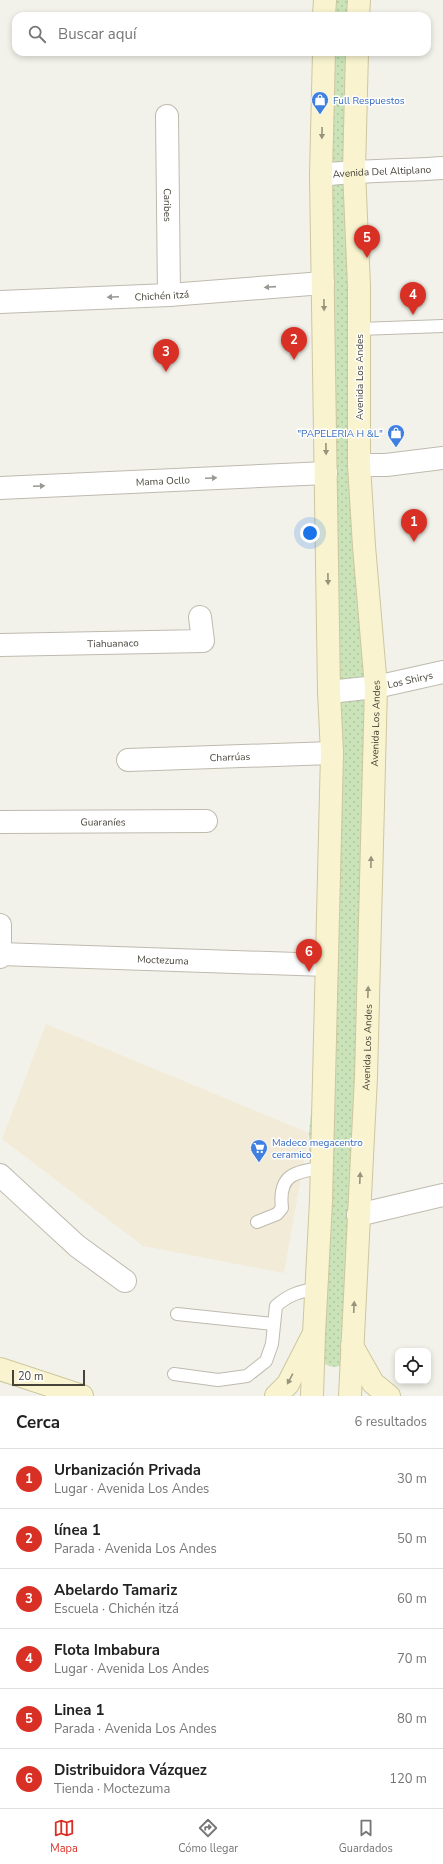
<!DOCTYPE html>
<html lang="es">
<head>
<meta charset="utf-8">
<style>
  body { margin:0; font-family:"Nunito Sans",sans-serif; background:#f2f2f2; color:#222 }
  .controls { position:absolute; right:12px; bottom:12px; display:grid; overflow:hidden; border-radius:8px; box-shadow:0 2px 6px #0003 }
  .controls button { width:36px; height:36px; display:grid; place-items:center; padding:0; border:0; border-bottom:1px solid #e0e0e0; background:#fff; color:#222; font:20px sans-serif }
  .scale { position:absolute; left:12px; bottom:10px; width:73px; box-sizing:border-box; padding-left:4px; border:2px solid #474339; border-top:0; font-size:11px; line-height:14px; white-space:nowrap; color:#474339; -webkit-text-stroke:3px #fff; paint-order:stroke }
  .you { position:absolute; left:310px; top:533px; width:14px; height:14px; margin:-10px; border:3px solid #fff; border-radius:50%; background:#1a73e8; box-shadow:0 0 0 6px #1a73e833 }
  .badge { display:grid; place-items:center; width:26px; height:26px; border-radius:50%; background:#d93025; color:#fff; font-size:13px; font-weight:700 }
  .pin { position:absolute; translate:-50% -33px; filter:drop-shadow(0 1px 2px #0008) }
  .pin::after { content:''; position:absolute; top:21px; width:14px; height:12px; background:inherit; clip-path:polygon(0 0,100% 0,50% 100%) }
  .list { margin:0; padding:0; list-style:none }
  h2 { display:flex; justify-content:space-between; align-items:center; height:52px; margin:0; padding:0 16px; font-size:17px }
  h2 small { font-size:13px; font-weight:400; color:#767676 }
  .list li { display:grid; grid-template-columns:26px 1fr auto; gap:12px; align-items:center; box-sizing:border-box; height:60px; padding:0 16px; border-top:1px solid #e0e0e0 }
  .list b { display:block; font-size:15px; white-space:nowrap }
  .list p { margin:0; font-size:13px; white-space:nowrap; color:#767676 }
  .list em { font-size:13px; font-style:normal; color:#767676 }
  .icon { flex:none; width:22px; height:22px; fill:none; stroke:currentColor; stroke-width:2; stroke-linecap:round; stroke-linejoin:round }
  .map { position:relative; flex:none; width:443px; height:1396px; overflow:hidden }
  .search { position:absolute; background:#fff; box-shadow:0 2px 6px #0003; left:12px; right:12px; top:12px; height:44px; display:flex; align-items:center; gap:10px; box-sizing:border-box; padding:0 14px; border-radius:12px; color:#767676; font-size:15px }
  .sheet { height:412px; background:#fff }
  nav { display:flex; justify-content:space-around; align-items:center; box-sizing:border-box; height:56px; border-top:1px solid #e0e0e0; background:#fff; font-size:11px; color:#767676 }
  nav a { display:grid; justify-items:center; gap:2px }
  nav .on { color:#d93025 }
  .map>svg:first-child { display:block }
  .commercial { fill:#f2ebd8 }
  .grass { fill:url(#grass-dots) }
  .lines { fill:none; stroke-linecap:round; stroke-linejoin:round }
  .service-casing { stroke:#bebaae; stroke-width:14 }
  .minor-casing { stroke:#bebaae; stroke-width:24 }
  .secondary-casing { stroke:#cdc79f; stroke-width:24 }
  .service { stroke:#fff; stroke-width:12 }
  .minor { stroke:#fff; stroke-width:22 }
  .secondary { stroke:#f9f4cf; stroke-width:22 }
  .oneway { fill:#97937c }
  .oneway2 { fill:#9a9892 }
  .labels { text-anchor:middle; stroke-width:3; stroke-linejoin:round; paint-order:stroke }
  .shop-label { font-size:10px; fill:#366cbe; stroke:#fff; text-anchor:start }
  .street-label { font-size:10px; fill:#474339; stroke:#fff }
</style>
</head>
<body>
<div class="map">
<svg width="443" height="1396" viewBox="0 0 443 1396">
  <defs>
    <pattern id="grass-dots" width="8" height="8" patternUnits="userSpaceOnUse"><rect width="8" height="8" fill="#cae3b8"/><path d="M2 2h.1M6 6h.1" fill="none" stroke="#afc49f" stroke-width="1.8" stroke-linecap="round"/></pattern>
  </defs>
  <rect width="100%" height="100%" fill="#f3f2ea"/>
  <path class="commercial" d="M 46,1024 L 309,1133 L 284,1273 L 143,1246 L 2,1139 Z"/>
  <path class="grass" d="M 325,0 L 359,0 L 358,16 L 324,16 Z
    M 324,52 L 357,52 L 376,687 L 344,1365 C 319,1373 318,1352 314,1334 L 309,1133 L 326,965 Z"/>
  <g class="lines">
    <defs>
      <path id="service" d="M 359,329 L 443,326
        M 257,1222 L 277,1214 L 282,1208 C 278,1175 294,1172 321,1168
        M 177,1314 L 273,1324
        M 174,1374 L 218,1380 L 247,1376 L 266,1361 L 272,1344 L 276,1306 C 288,1295 300,1291 316,1289"/>
      <g id="minor">
        <path id="s1" d="M 167,116 L 169,295"/>
        <path id="s2" d="M 321,175 C 362,170 402,171 443,168"/>
        <path id="s3" d="M 0,302 L 169,295 L 323,283"/>
        <path d="M 359,465 L 386,465 L 443,458"/>
        <path id="s4" d="M 0,488 L 326,473"/>
        <path id="s5" d="M 0,645 L 203,641 L 200,617"/>
        <path id="s6" d="M 329,692 L 376,687 L 443,672"/>
        <path id="s7" d="M 128,760 L 332,753"/>
        <path id="s8" d="M 0,822 L 206,821"/>
        <path d="M 0,925 L 0,957"/>
        <path id="s9" d="M 0,954 L 326,965"/>
        <path d="M 0,1175 L 77,1246 L 125,1281"/>
        <path d="M 358,1215 L 443,1195"/>
      </g>
      <g id="secondary">
        <path d="M 324,16 L 325,0"/>
        <path d="M 358,16 L 359,0"/>
        <path d="M 352,1346 L 373,1383 L 389,1396"/>
        <path d="M 0,1369 L 82,1396"/>
        <path d="M 276,1396 L 288,1384 L 312,1337"/>
        <path d="M 312,1396 L 314,1334 L 321,1201 L 332,753 L 329,692 L 321,175 L 324,52"/>
        <path id="s10" d="M 350,1396 L 366,1077 L 376,687 L 364,546 L 359,465 L 359,286 L 354,171 L 357,52"/>
      </g>
    </defs>
    <use href="#service" class="service-casing"/>
    <use href="#minor" class="minor-casing"/>
    <use href="#secondary" class="secondary-casing"/>
    <use href="#service" class="service"/>
    <use href="#minor" class="minor"/>
    <use href="#secondary" class="secondary"/>
  </g>
  <defs><path id="oneway-solid" d="M-6-.8H1V-3.2L6.5 0L1 3.2V.8H-6Z"/></defs>
  <g class="oneway">
    <use href="#oneway-solid" transform="translate(322 133) rotate(91)"/>
    <use href="#oneway-solid" transform="translate(324 305) rotate(89)"/>
    <use href="#oneway-solid" transform="translate(326 449) rotate(89)"/>
    <use href="#oneway-solid" transform="translate(328 579) rotate(89)"/>
    <use href="#oneway-solid" transform="translate(371 862) rotate(-89)"/>
    <use href="#oneway-solid" transform="translate(368 992) rotate(-88)"/>
    <use href="#oneway-solid" transform="translate(360 1178) rotate(-87)"/>
    <use href="#oneway-solid" transform="translate(354 1307) rotate(-87)"/>
    <use href="#oneway-solid" transform="translate(290 1379) rotate(118)"/>
  </g>
  <g class="oneway2">
    <use href="#oneway-solid" transform="translate(270 287) rotate(176)"/>
    <use href="#oneway-solid" transform="translate(113 297) rotate(177)"/>
    <use href="#oneway-solid" transform="translate(211 478) rotate(-3)"/>
    <use href="#oneway-solid" transform="translate(39 486) rotate(-3)"/>
  </g>
  <defs>
    <symbol id="shop-pin" viewBox="-11 -11 22 30"><path d="M0 17L-7.5 6A9.5 9.5 0 1 1 7.5 6Z" fill="#3f7fe0" stroke="#fff"/><path d="M-5-2.5h2.3a2.7 3.5 0 0 1 5.4 0H5L5.5 6h-11ZM-1.5-2.5h3a1.5 2.3 0 0 0-3 0Z" fill="#fff"/></symbol>
    <symbol id="supermarket-pin" viewBox="-11 -11 22 30"><path d="M0 17L-7.5 6A9.5 9.5 0 1 1 7.5 6Z" fill="#3f7fe0" stroke="#fff"/><path d="M-6-5.5h2.5l.6 2H6L4.5 2H-2.5L-4.4-4H-6ZM-1.5 3.2a1.3 1.3 0 1 0 .1 0ZM3 3.2a1.3 1.3 0 1 0 .1 0Z" fill="#fff"/></symbol>
  </defs>
  <g fill-rule="evenodd">
    <use href="#shop-pin" x="310" y="90" width="20" height="27"/>
    <use href="#shop-pin" x="386" y="423" width="20" height="27"/>
    <use href="#supermarket-pin" x="249" y="1138" width="20" height="27"/>
  </g>
  <g class="labels">
    <g class="shop-label">
      <text x="333" y="104">Full Respuestos</text>
      <text x="383" y="437" text-anchor="end">"PAPELERIA H &amp;L"</text>
      <text x="272" y="1146">Madeco megacentro<tspan x="272" dy="12">ceramico</tspan></text>
    </g>
    <g class="street-label">
      <text dy="4" stroke="none"><textPath href="#s2" startOffset="61">Avenida Del Altiplano</textPath></text>
      <text dy="4" stroke="none"><textPath href="#s1" startOffset="89">Caribes</textPath></text>
      <text dy="4" stroke="none"><textPath href="#s3" startOffset="162">Chichén itzá</textPath></text>
      <text transform="translate(359 377) rotate(-90)" y="4">Avenida Los Andes</text>
      <text dy="4" stroke="none"><textPath href="#s4" startOffset="163">Mama Ocllo</textPath></text>
      <text dy="4" stroke="none"><textPath href="#s5" startOffset="113">Tiahuanaco</textPath></text>
      <text dy="4" stroke="none"><textPath href="#s6" startOffset="82">Los Shirys</textPath></text>
      <text dy="4" stroke="none"><textPath href="#s10" startOffset="673">Avenida Los Andes</textPath></text>
      <text dy="4" stroke="none"><textPath href="#s7" startOffset="102">Charrúas</textPath></text>
      <text dy="4" stroke="none"><textPath href="#s8" startOffset="103">Guaraníes</textPath></text>
      <text dy="4" stroke="none"><textPath href="#s9" startOffset="163">Moctezuma</textPath></text>
      <text dy="4" stroke="none"><textPath href="#s10" startOffset="349">Avenida Los Andes</textPath></text>
    </g>
  </g>
</svg>
<div class="controls">
<button><svg class="icon" aria-label="locate" viewBox="0 0 24 24"><circle cx="12" cy="12" r="6"/><path d="M12 2v4M12 18v4M2 12h4M18 12h4"/></svg></button>
</div>
<div class="scale">20 m</div>
<div class="you"></div>
<div class="pin badge" style="left:414px;top:542px">1</div>
<div class="pin badge" style="left:294px;top:360px">2</div>
<div class="pin badge" style="left:166px;top:372px">3</div>
<div class="pin badge" style="left:413px;top:315px">4</div>
<div class="pin badge" style="left:367px;top:258px">5</div>
<div class="pin badge" style="left:309px;top:972px">6</div>
<div class="search"><svg class="icon" aria-label="search" viewBox="0 0 24 24"><circle cx="10" cy="10" r="6"/><path d="M15 15l6 6"/></svg>Buscar aquí</div>
</div>
<section class="sheet">
<h2>Cerca<small>6 resultados</small></h2>
<ul class="list">
<li><span class="badge">1</span><div><b>Urbanización Privada</b><p>Lugar · Avenida Los Andes</p></div><em>30 m</em></li>
<li><span class="badge">2</span><div><b>línea 1</b><p>Parada · Avenida Los Andes</p></div><em>50 m</em></li>
<li><span class="badge">3</span><div><b>Abelardo Tamariz</b><p>Escuela · Chichén itzá</p></div><em>60 m</em></li>
<li><span class="badge">4</span><div><b>Flota Imbabura</b><p>Lugar · Avenida Los Andes</p></div><em>70 m</em></li>
<li><span class="badge">5</span><div><b>Linea 1</b><p>Parada · Avenida Los Andes</p></div><em>80 m</em></li>
<li><span class="badge">6</span><div><b>Distribuidora Vázquez</b><p>Tienda · Moctezuma</p></div><em>120 m</em></li>
</ul>
</section>
<nav>
<a class="on"><svg class="icon" aria-label="map" viewBox="0 0 24 24"><path d="M3 6l6-2 6 2 6-2v14l-6 2-6-2-6 2zM9 4v14M15 6v14"/></svg>Mapa</a>
<a><svg class="icon" aria-label="directions" viewBox="0 0 24 24"><path d="M12 3l9 9-9 9-9-9zM9 14v-3h6M13 9l2 2-2 2"/></svg>Cómo llegar</a>
<a><svg class="icon" aria-label="saved" viewBox="0 0 24 24"><path d="M7 4h10v16l-5-4-5 4z"/></svg>Guardados</a>
</nav>
</body>
</html>
